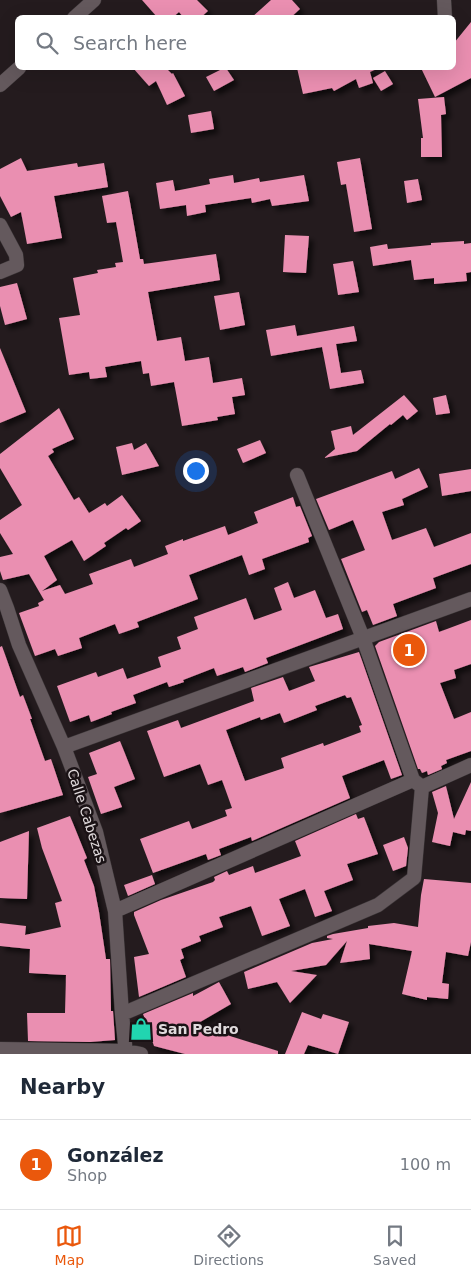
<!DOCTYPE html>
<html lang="en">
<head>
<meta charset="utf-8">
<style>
  body { margin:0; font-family:"DejaVu Sans",sans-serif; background:#f6f6f7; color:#1f2937 }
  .you { position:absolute; left:195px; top:470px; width:18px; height:18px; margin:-12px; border:4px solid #fff; border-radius:50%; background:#1a73e8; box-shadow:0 0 0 8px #1a73e833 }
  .badge { display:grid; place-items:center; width:32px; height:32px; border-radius:50%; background:#ea580c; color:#fff; font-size:16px; font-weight:700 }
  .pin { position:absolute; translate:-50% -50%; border:2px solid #fff; box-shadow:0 1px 5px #0006 }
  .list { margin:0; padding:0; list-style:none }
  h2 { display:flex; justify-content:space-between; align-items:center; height:65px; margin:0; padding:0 20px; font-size:21px }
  h2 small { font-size:16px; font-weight:400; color:#747a83 }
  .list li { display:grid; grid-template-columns:32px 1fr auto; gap:15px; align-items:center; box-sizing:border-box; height:90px; padding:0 20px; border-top:1px solid #e0e1e3 }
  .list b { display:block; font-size:19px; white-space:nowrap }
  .list p { margin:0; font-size:16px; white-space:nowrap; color:#747a83 }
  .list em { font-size:16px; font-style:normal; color:#747a83 }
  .icon { flex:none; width:28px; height:28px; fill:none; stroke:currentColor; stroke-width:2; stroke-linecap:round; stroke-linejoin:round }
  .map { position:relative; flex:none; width:471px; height:1054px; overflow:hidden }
  .search { position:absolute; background:#fff; box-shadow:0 5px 20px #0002; left:15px; right:15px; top:15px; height:55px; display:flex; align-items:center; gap:12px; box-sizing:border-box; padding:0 18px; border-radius:8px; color:#747a83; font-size:19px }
  .sheet { height:155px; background:#fff }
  nav { display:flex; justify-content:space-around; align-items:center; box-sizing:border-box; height:70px; border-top:1px solid #e0e1e3; background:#fff; font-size:14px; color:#747a83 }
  nav a { display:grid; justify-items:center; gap:2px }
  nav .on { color:#ea580c }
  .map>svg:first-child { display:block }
  .building { fill:#ea8fb1; fill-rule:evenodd; filter:url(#shadow) }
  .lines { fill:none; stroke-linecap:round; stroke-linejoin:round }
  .minor-casing { stroke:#3b3537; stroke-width:15 }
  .minor { stroke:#64595d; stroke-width:14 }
  .labels { text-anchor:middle; stroke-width:5; stroke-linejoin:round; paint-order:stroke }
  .street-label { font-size:14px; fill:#e0dadc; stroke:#1a1215 }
  .poi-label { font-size:14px; font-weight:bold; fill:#e0dadc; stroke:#1a1215; text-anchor:start }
</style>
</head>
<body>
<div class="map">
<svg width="471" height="1054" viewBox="0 0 471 1054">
  <defs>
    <filter id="shadow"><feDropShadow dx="4.5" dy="4.5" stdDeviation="2.5" flood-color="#0009"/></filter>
  </defs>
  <rect width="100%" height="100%" fill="#241b1e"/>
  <path class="building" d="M 142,0 L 197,0 L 208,11 L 200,18 L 184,18 L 179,12 L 172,18 L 158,18 Z
    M 271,0 L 292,0 L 300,9 L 290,18 L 251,18 Z
    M 471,22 L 471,78 L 435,97 L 421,68 L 454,68 L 454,43 Z
    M 133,68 L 171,68 L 168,70 L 172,74 L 173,73 L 185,96 L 167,105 L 156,81 L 149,86 Z
    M 224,68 L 226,68 L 234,80 L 214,91 L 206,77 Z
    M 297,68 L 379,68 L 370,72 L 373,83 L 359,88 L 356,79 L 334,91 L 332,88 L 303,94 Z
    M 385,71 L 393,84 L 381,91 L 373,78 Z
    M 444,97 L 446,114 L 441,115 L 442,157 L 421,157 L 421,138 L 423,138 L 418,99 Z
    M 211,111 L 214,129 L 191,133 L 188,115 Z
    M 21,158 L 27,171 L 77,163 L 78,167 L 104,163 L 108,187 L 54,196 L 62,238 L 27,244 L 21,212 L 11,217 L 0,196 L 0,169 Z
    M 360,158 L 372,229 L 354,232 L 346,184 L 341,185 L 337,162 Z
    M 233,175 L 234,183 L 259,178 L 260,182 L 304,175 L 309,201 L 272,206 L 270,199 L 252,203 L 251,198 L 205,205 L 206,212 L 187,216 L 186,205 L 160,209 L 156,183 L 173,180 L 175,191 L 210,184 L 209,179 Z
    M 418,179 L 422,200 L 407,203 L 404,181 Z
    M 128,191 L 140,259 L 143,259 L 144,264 L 216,254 L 220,280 L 148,292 L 157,341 L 181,337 L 185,361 L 209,357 L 213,383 L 242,378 L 245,395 L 232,397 L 235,414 L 217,417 L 218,420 L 182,426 L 174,382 L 151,386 L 149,373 L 143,374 L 141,361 L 105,367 L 107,377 L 90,379 L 89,372 L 69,375 L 59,318 L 80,315 L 73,278 L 98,273 L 97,270 L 116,267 L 115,263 L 123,262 L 116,222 L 107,223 L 102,196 Z
    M 285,235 L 309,236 L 306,273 L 283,272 Z
    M 464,241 L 464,244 L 471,243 L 471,272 L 466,273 L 467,281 L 434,284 L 434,278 L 414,280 L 411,260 L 373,266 L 370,247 L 387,244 L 388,249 L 431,245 L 431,243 Z
    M 353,261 L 359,292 L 338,295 L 333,264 Z
    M 17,283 L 27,319 L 5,325 L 0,306 L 0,287 Z
    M 239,292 L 245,325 L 220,330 L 214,296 Z
    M 295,325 L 297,336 L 354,326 L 357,341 L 336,344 L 341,373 L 361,370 L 364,383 L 330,389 L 322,347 L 271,356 L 266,330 Z
    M 0,348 L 26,412 L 0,423 Z
    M 404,395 L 418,411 L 407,420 L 403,415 L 391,425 L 390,424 L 357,451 L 324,458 L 335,449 L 331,431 L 351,426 L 353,435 Z
    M 446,395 L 450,413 L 436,415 L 433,398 Z
    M 59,408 L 74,439 L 52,449 L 54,452 L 48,456 L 74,500 L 79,497 L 89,513 L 105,503 L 107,506 L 122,495 L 141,521 L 128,530 L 126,528 L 104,543 L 106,546 L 84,561 L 72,540 L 44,556 L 57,580 L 42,591 L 60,585 L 65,594 L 93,584 L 89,574 L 131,559 L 134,567 L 168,554 L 165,546 L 183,539 L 183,541 L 225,526 L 228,535 L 258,523 L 254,512 L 293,497 L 296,507 L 300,506 L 312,536 L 308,538 L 309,542 L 262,559 L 265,569 L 249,575 L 242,555 L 189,575 L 198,599 L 137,622 L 139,627 L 119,634 L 115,624 L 79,638 L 82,648 L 58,656 L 55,649 L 35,656 L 19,613 L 39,606 L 38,603 L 44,600 L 29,574 L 3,580 L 0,571 L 0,557 L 13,554 L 0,533 L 0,520 L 22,505 L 0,468 L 0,454 Z
    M 260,440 L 266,453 L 243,463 L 237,449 Z
    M 132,443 L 134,450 L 146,443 L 159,466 L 122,475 L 116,447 Z
    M 419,468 L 428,487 L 402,499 L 404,505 L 382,512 L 392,540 L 426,528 L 434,547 L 471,533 L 471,564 L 433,578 L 436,588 L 393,604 L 397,616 L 373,625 L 367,610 L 362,612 L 341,559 L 365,550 L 353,520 L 329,530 L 316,499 L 392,471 L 395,479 Z
    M 471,469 L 471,491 L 442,496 L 439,474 Z
    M 288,582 L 294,598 L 315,590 L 326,618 L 338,614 L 343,629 L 266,658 L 268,663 L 245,672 L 243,667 L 217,676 L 214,668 L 183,680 L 184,682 L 169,687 L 167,682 L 133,695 L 136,703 L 111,712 L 112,714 L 91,722 L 89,715 L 70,722 L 57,686 L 96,672 L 98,677 L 123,668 L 127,679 L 161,667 L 158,657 L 181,649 L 177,637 L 198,629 L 194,617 L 246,598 L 254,620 L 282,610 L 274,588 Z
    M 471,620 L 471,664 L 454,670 L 456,678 L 440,683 L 454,719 L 471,712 L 471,751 L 446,760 L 447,763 L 441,766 L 442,769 L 428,775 L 427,771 L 422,773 L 420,769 L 418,769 L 375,646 L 379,642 L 436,621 L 439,632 Z
    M 2,646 L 20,697 L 23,695 L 32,719 L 30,719 L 45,761 L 51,759 L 63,795 L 0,813 L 0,647 Z
    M 359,652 L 402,775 L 391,779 L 384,760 L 342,776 L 350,798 L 252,841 L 251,837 L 219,849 L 221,855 L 208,860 L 206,854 L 153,873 L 140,839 L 189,821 L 192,829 L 227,816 L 225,810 L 232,808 L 222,780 L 208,785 L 200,764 L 164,777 L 147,731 L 178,720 L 181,728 L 254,701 L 251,688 L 283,677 L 289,691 L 315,681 L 309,667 ZM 345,695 L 347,698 L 351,697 L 362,725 L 359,726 L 361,732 L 324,746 L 323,743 L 281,758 L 284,768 L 245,781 L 226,730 L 260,717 L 261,720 L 280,713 L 284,723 L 317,710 L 315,706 Z
    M 120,741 L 135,779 L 114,787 L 122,807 L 101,814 L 88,777 L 97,774 L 89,753 Z
    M 471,782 L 471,831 L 466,830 L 465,835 L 453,832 L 450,846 L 432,842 L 438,813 L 432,792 L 446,786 L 454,819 Z
    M 356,814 L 358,819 L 364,817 L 378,854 L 347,864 L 353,880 L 324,891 L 332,911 L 315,917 L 305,889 L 279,899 L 290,926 L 262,936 L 251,906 L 219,917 L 223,927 L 199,936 L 201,941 L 181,949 L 184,958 L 180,960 L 186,977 L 139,997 L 134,957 L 149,954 L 134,915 L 134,912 L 161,900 L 213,882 L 215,880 L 214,877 L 227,871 L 229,875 L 253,866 L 255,873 L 301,856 L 295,841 Z
    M 70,816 L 87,858 L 84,860 L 94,886 L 99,912 L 106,959 L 110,959 L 111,1011 L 113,1011 L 115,1040 L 90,1042 L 28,1041 L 27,1013 L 65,1013 L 66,975 L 29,973 L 30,949 L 0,946 L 0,923 L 26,926 L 25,935 L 61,927 L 55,903 L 62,901 L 42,848 L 37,828 Z
    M 29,831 L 27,899 L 0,898 L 0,842 Z
    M 404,837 L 408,848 L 406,866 L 393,871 L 383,845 Z
    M 152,875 L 155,884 L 128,896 L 124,885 Z
    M 424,879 L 471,883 L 471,942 L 468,956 L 446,952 L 442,983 L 449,984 L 448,999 L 427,997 L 427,1000 L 402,994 L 412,951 L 369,944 L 370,959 L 340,963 L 347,941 L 326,965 L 291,971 L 317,975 L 290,1003 L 277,982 L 248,989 L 244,972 L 312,943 L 333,939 L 327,938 L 327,936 L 333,934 L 368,928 L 368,926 L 394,923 L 418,927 L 421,895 Z
    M 219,982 L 231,1004 L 195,1025 L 278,1051 L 278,1054 L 185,1054 L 154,1046 L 143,1014 L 193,993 L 193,996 Z
    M 302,1012 L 321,1019 L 323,1014 L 349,1022 L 338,1054 L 308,1045 L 304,1054 L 285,1054 Z"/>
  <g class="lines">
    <defs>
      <path id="minor" d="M 444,0 L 445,18
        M 74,18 L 94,0
        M 0,85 L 19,68
        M 0,225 L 16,255 L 17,265 L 0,272
        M 297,475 L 363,638 L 413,780
        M 0,590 L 7,608 L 19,645 L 64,747 L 96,832 L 115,911 L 122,1014 L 126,1054
        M 64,747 L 471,599
        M 115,911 L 413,780 L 422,787 L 471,765
        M 122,1014 L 378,905 L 414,878 L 422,787
        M 0,1049 L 127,1051 L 141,1054"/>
    </defs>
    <use href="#minor" class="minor-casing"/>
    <use href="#minor" class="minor"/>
  </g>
  <defs>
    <symbol id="shop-bare" viewBox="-9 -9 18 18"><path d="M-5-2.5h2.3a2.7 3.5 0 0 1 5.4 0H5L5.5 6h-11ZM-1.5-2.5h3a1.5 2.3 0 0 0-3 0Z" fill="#21d5b0" stroke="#1a1215" stroke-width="2.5" paint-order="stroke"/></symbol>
  </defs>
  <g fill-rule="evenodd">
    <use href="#shop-bare" x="125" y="1013" width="32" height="32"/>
  </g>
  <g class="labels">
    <g class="street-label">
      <text transform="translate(87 816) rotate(72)" y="5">Calle Cabezas</text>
    </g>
    <g class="poi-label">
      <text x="158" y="1034">San Pedro</text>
    </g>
  </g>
</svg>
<div class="you"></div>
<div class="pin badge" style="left:409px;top:650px">1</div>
<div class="search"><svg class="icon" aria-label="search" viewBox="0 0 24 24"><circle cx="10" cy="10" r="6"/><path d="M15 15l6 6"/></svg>Search here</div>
</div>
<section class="sheet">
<h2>Nearby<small></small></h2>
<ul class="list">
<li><span class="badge">1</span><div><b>González</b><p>Shop</p></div><em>100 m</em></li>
</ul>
</section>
<nav>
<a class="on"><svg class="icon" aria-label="map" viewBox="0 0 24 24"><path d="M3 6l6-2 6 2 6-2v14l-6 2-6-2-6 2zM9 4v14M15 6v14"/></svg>Map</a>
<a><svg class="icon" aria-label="directions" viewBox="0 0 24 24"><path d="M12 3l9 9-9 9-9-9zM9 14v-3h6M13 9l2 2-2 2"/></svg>Directions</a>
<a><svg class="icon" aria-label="saved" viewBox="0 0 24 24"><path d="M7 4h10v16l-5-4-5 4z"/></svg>Saved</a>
</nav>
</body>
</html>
